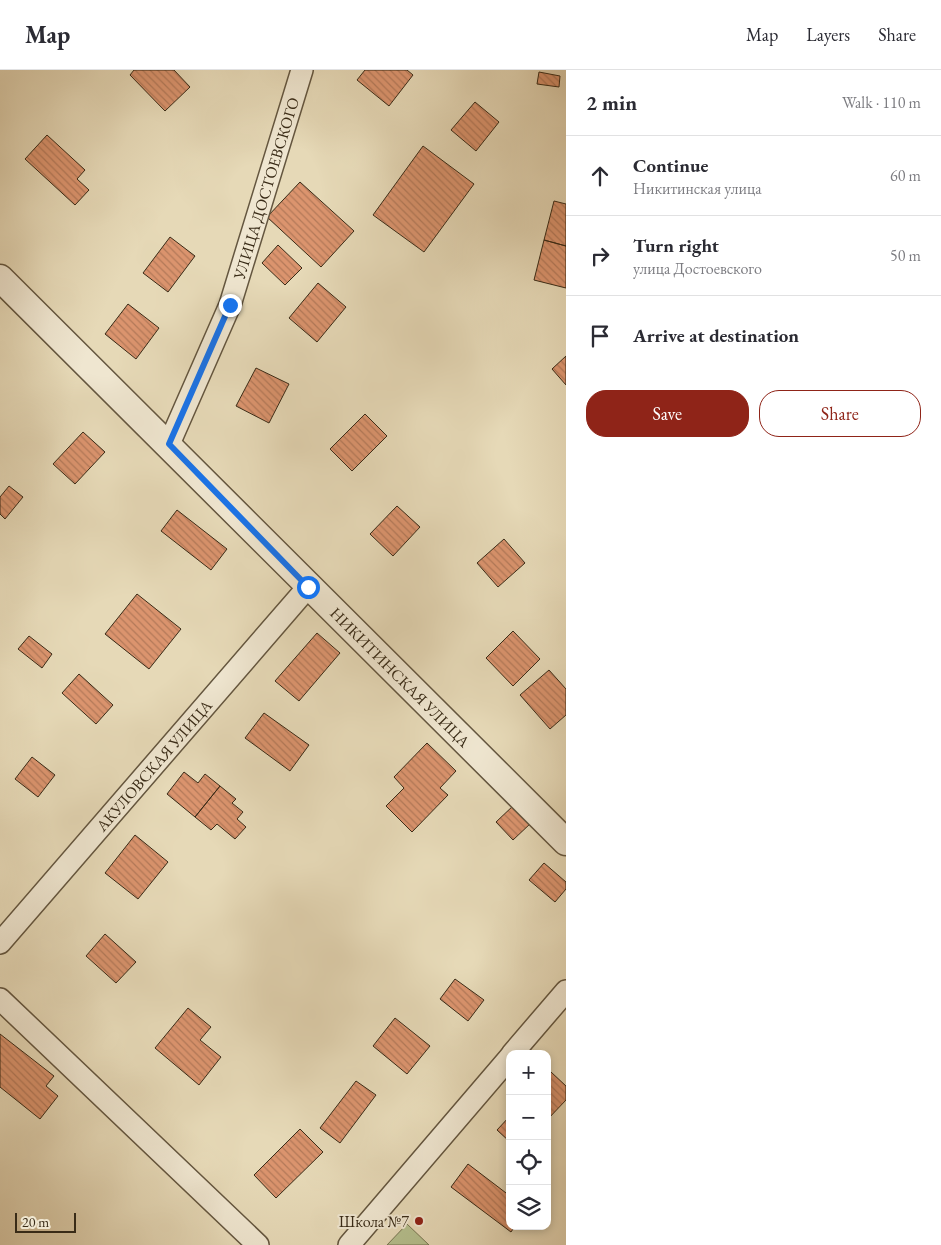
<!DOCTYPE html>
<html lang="en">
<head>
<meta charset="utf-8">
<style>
  body { margin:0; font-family:"EB Garamond",serif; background:#f7f7f7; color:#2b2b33 }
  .controls { position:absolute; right:15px; bottom:15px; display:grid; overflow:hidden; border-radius:10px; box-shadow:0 2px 8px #0003 }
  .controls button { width:45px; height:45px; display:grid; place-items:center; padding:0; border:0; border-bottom:1px solid #e1e1e2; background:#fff; color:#2b2b33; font:25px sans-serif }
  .scale { position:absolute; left:15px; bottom:12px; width:61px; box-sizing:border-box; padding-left:5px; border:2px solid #392b17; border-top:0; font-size:14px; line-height:18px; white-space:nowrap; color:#392b17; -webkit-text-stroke:4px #efe6d0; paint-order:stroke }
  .stop { position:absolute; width:15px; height:15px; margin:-11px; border:4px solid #1a73e8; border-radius:50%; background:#fff }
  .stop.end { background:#1a73e8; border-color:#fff; box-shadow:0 1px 5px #0008 }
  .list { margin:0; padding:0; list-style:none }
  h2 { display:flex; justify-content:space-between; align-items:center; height:65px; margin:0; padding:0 20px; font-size:21px }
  h2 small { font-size:16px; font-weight:400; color:#7c7c81 }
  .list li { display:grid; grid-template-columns:32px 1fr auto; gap:15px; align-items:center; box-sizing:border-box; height:80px; padding:0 20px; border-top:1px solid #e1e1e2 }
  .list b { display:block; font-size:19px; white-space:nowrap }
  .list p { margin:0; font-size:16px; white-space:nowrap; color:#7c7c81 }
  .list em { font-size:16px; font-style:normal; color:#7c7c81 }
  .actions { display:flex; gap:10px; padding:15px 20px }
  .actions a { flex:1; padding:11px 0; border:1px solid #8f2418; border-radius:20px; text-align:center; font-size:18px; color:#8f2418 }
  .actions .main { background:#8f2418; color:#fff }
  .icon { flex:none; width:28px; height:28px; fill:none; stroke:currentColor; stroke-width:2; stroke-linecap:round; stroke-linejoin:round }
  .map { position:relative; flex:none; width:566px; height:1175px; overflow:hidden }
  header { display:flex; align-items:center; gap:30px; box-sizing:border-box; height:70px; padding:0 25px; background:#fff; border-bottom:1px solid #e1e1e2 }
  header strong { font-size:24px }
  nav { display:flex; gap:28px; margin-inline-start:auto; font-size:18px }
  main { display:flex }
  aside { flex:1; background:#fff }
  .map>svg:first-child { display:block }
  .green { fill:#b5bf8e; stroke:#777552 }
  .building { fill:url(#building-back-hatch); stroke:#392b17 }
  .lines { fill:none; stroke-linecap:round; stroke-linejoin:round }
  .minor-casing { stroke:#64563f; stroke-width:24 }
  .tertiary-casing { stroke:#64563f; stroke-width:29 }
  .minor { stroke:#efe6d0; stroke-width:21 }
  .tertiary { stroke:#efe6d0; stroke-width:26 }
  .route { stroke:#1a73e8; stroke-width:6 }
  .poi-dot { fill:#8f2418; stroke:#efe6d0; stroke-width:2 }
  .labels { text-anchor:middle; stroke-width:4; stroke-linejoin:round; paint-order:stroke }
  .street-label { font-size:16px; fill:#392b17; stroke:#efe6d0 }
  .poi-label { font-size:16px; fill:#392b17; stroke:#efe6d0; text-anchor:end }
</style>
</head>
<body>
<header>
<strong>Map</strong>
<nav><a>Map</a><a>Layers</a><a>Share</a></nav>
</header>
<main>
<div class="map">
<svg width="566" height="1175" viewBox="0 0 566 1175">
  <defs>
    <pattern id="building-back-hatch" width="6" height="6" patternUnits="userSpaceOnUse" patternTransform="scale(1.25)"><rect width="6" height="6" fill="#db946e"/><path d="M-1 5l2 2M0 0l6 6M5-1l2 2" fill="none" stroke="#b37959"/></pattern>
  </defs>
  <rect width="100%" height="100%" fill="#e6d9b7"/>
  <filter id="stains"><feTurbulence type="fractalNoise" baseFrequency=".004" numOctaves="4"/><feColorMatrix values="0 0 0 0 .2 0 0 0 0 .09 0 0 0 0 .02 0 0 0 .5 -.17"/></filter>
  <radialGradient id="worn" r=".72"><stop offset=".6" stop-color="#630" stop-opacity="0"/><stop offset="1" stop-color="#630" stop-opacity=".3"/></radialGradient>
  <path class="green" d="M 407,1154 L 429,1175 L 387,1175 Z"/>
  <path class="building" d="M 134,0 L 174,0 L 190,17 L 165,41 L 130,5 Z
    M 365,0 L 407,0 L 413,5 L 389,36 L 357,10 Z
    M 539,2 L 560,6 L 559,17 L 537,14 Z
    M 475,32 L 499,52 L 476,81 L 451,60 Z
    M 47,65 L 85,100 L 77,109 L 89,120 L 75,135 L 25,89 Z
    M 423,76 L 474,114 L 424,182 L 373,145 Z
    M 300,112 L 354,161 L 321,197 L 267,147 Z
    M 554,131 L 566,134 L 566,176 L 544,170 Z
    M 170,167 L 195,186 L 168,222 L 143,203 Z
    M 544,170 L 566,176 L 566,218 L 534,210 Z
    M 278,175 L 302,198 L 285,215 L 262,193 Z
    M 318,213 L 346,237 L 317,272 L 289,248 Z
    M 128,234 L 159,258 L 136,289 L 105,264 Z
    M 566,286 L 566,315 L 552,299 Z
    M 256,298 L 289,314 L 269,353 L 236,336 Z
    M 365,344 L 387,366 L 352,401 L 330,379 Z
    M 83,362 L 105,382 L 75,414 L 53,394 Z
    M 9,416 L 23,427 L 5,449 L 0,444 L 0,427 Z
    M 397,436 L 420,457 L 393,486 L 370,464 Z
    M 177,440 L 227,479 L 211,500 L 161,461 Z
    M 504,469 L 525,493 L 498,517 L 477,493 Z
    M 137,524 L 181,559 L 149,599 L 105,564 Z
    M 513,561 L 540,589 L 513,616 L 486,588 Z
    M 317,563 L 340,583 L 299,631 L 275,611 Z
    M 29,566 L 52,584 L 42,598 L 18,579 Z
    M 549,600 L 566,619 L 566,645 L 550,659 L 520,625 Z
    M 79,604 L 113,635 L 96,654 L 62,623 Z
    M 264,643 L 309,675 L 290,701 L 245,668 Z
    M 427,673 L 456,701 L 440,718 L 448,725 L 412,762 L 386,736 L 404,718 L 394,707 Z
    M 32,687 L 55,705 L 38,727 L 15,709 Z
    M 184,702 L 198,713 L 205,704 L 220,716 L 195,747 L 167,724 Z
    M 220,716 L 236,729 L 232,733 L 243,742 L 237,749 L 246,757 L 235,769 L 217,754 L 211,760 L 195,747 Z
    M 514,735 L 531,753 L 513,770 L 496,752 Z
    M 135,765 L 168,792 L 138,829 L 105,803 Z
    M 544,793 L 566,812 L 566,819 L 555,832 L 529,810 Z
    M 105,864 L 136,892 L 116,913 L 86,886 Z
    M 455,909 L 484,930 L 468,951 L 440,929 Z
    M 188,938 L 211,957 L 200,970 L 221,987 L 199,1015 L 155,978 Z
    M 395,948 L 430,976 L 407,1004 L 373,976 Z
    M 0,964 L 54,1006 L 46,1016 L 58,1026 L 40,1049 L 0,1017 Z
    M 551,1002 L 566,1016 L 566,1030 L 547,1050 L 547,1006 Z
    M 356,1011 L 376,1025 L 340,1073 L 320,1058 Z
    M 510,1046 L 510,1072 L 497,1060 Z
    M 300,1059 L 323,1082 L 276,1128 L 254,1105 Z
    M 468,1094 L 510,1126 L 510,1156 L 515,1156 L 511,1162 L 451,1117 Z"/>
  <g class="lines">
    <defs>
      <g id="minor">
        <path id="s1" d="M 169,374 L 230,235 L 302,0"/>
        <path id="s2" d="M 0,873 L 308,517"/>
        <path d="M 0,929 L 258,1175"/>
        <path d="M 512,984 L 566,921"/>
        <path d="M 349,1175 L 510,987"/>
      </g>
      <g id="tertiary">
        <path id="s3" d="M 0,208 C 190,395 377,585 566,772"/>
      </g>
    </defs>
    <use href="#minor" class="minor-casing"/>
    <use href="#tertiary" class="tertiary-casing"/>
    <use href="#minor" class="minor"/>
    <use href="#tertiary" class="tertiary"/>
  </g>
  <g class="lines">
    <path class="route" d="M 230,235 L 169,374 L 308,517"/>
  </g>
  <circle class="poi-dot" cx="419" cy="1151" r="5"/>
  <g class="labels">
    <g class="street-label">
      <text dy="6" stroke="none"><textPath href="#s1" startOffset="274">УЛИЦА ДОСТОЕВСКОГО</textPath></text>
      <text dy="6" stroke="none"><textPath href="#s3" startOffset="565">НИКИТИНСКАЯ УЛИЦА</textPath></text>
      <text dy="6" stroke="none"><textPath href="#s2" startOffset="235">АКУЛОВСКАЯ УЛИЦА</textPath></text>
    </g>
    <g class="poi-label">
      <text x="409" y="1157">Школа №7</text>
    </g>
  </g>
  <rect width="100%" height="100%" filter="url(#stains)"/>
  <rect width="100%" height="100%" fill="url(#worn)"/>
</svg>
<div class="controls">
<button>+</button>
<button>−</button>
<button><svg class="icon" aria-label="locate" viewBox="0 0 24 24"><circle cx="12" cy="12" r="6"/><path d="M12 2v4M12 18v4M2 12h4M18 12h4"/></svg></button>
<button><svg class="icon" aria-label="layers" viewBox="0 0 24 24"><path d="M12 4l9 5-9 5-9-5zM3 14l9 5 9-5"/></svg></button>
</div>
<div class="scale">20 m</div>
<div class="stop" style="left:308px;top:517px"></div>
<div class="stop end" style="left:230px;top:235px"></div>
</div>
<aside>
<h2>2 min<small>Walk · 110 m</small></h2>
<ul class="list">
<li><svg class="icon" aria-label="ahead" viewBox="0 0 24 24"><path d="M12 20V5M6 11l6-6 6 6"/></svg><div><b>Continue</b><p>Никитинская улица</p></div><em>60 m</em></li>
<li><svg class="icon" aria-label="right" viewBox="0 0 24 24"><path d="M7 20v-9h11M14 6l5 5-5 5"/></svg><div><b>Turn right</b><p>улица Достоевского</p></div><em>50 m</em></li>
<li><svg class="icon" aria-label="arrive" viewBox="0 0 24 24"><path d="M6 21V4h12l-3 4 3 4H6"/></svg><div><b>Arrive at destination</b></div></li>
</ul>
<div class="actions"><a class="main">Save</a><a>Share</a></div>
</aside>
</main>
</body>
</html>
